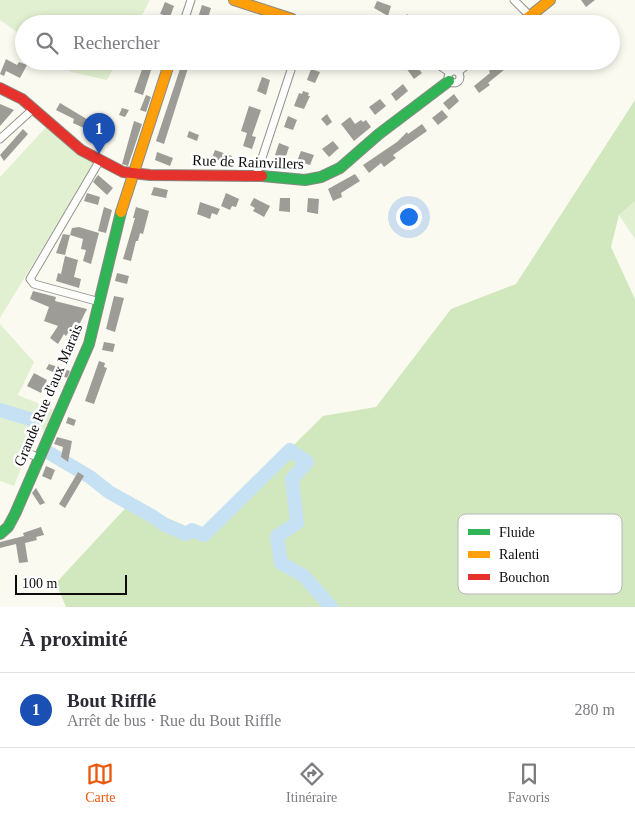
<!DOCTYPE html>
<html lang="fr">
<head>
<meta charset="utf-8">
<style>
  body { margin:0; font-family:"Times New Roman",serif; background:#f2f2f3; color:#2b2b33 }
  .scale { position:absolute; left:15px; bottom:12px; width:112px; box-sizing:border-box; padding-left:5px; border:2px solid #0c0c0c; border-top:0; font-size:14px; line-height:18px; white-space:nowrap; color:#0c0c0c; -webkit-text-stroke:4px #fff; paint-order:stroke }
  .you { position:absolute; left:408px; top:216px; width:18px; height:18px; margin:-12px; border:4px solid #fff; border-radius:50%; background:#1a73e8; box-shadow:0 0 0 8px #1a73e833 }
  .badge { display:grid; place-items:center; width:32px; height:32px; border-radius:50%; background:#ea580c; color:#fff; font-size:16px; font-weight:700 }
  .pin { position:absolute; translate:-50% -41px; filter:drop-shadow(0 1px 2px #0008) }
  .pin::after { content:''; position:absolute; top:26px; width:18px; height:15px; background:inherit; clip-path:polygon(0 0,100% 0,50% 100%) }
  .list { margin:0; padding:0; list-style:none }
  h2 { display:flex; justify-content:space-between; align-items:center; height:65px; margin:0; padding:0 20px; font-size:21px }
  h2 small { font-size:16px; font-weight:400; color:#7c7c81 }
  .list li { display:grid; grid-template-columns:32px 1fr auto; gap:15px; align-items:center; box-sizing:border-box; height:75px; padding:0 20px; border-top:1px solid #e1e1e2 }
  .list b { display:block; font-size:19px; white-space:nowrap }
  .list p { margin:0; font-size:16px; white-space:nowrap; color:#7c7c81 }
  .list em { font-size:16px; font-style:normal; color:#7c7c81 }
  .icon { flex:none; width:28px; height:28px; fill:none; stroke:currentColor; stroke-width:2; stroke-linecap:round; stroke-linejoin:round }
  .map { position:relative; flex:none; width:635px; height:607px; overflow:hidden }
  .search { position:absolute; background:#fff; box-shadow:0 2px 8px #0003; left:15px; right:15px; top:15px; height:55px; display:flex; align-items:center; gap:12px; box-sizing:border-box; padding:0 18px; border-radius:28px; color:#7c7c81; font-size:19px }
  .sheet { height:140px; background:#fff }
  nav { display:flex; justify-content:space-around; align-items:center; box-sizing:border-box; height:70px; border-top:1px solid #e1e1e2; background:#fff; font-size:14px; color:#7c7c81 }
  nav a { display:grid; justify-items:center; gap:2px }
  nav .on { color:#ea580c }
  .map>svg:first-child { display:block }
  .green { fill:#e1f0d0 }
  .forest { fill:#d1e8be }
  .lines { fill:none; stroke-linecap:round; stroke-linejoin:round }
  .river { stroke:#c7e1f4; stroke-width:14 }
  .building { fill:#9e9c96 }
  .street-casing { stroke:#94938f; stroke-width:9 }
  .fast-casing { stroke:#8a8a85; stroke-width:12 }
  .slow-casing { stroke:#8a8a85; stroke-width:12 }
  .jam-casing { stroke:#8a8a85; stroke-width:12 }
  .street { stroke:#fefefd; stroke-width:7 }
  .fast { stroke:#30b455; stroke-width:10 }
  .slow { stroke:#ff9f0a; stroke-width:10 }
  .jam { stroke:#e5322d; stroke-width:10 }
  .labels { text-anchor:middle; stroke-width:5; stroke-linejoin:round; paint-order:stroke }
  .street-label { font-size:15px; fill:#0c0c0c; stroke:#fff }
  .key { fill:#fff; stroke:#b6b6b6; stroke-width:1 }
  .key-label { font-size:14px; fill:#0c0c0c }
</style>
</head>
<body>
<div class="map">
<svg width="635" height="607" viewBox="0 0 635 607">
  <rect width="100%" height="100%" fill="#fbfaf0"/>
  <path class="green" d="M 0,0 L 150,0 L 137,24 L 24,24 L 24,37 L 0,20 Z
    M 56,61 L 117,61 L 107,80 L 71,72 Z
    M 47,126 L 95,162 L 0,318 L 0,177 Z
    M 635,201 L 635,239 L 619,215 Z
    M 0,324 L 34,362 L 18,395 L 54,410 L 45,431 L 37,428 L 14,486 L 0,481 Z"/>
  <path class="forest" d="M 635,100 L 635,201 L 619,215 L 611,247 L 635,299 L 635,607 L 66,607 L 56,583 L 131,502 L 204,534 L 323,416 L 376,407 L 451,309 L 516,284 Z"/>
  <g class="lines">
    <path class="river" d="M 0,410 L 36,421
      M 46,451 L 90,477 L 109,492 L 152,516 L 165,525 L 186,534 L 192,530 L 204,535 L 290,450 L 307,462 L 292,479 L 297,523 L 277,536 L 281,563 L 304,576 L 331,607"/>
  </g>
  <path class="building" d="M 581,0 L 595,0 L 586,7 Z
    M 377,1 L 391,6 L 388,16 L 374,8 Z
    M 165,2 L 174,6 L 170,17 L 160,14 Z
    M 202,5 L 211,8 L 206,24 L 196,24 Z
    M 407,14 L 423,24 L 401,24 Z
    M 257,15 L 268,18 L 266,23 L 255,19 Z
    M 6,59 L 17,65 L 19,62 L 27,65 L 20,78 L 6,71 L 4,76 L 0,74 Z
    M 145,61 L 154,61 L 143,95 L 134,92 Z
    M 499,61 L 515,61 L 488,83 L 490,85 L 479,93 L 474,86 L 490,73 L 489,71 Z
    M 413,62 L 422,73 L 414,79 L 406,68 Z
    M 181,66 L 188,68 L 164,144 L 156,141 Z
    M 311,69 L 320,72 L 315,83 L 307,80 Z
    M 262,77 L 270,80 L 266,95 L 257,91 Z
    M 403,84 L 408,91 L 396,101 L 391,94 Z
    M 303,91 L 309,93 L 308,96 L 310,96 L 304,109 L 294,106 L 299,93 L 302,94 Z
    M 454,94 L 459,101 L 449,110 L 443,103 Z
    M 146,95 L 151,97 L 146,112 L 140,110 Z
    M 380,99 L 386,106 L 375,115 L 369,107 Z
    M 60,103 L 90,121 L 86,129 L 73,123 L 74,119 L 56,110 Z
    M 0,104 L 14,110 L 0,126 Z
    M 249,106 L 261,110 L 252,136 L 256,137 L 252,149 L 243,146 L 247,133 L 241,131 Z
    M 122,108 L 129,110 L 125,117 L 119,115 Z
    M 442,110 L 448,117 L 438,125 L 432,118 Z
    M 327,114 L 332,122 L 327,126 L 321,119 Z
    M 288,116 L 297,120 L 293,130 L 284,127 Z
    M 350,117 L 355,124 L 361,120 L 363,122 L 366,120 L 371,127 L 354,141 L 341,124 Z
    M 134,121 L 142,124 L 128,166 L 122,164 Z
    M 422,124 L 427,131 L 393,155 L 396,158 L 384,167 L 381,163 L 369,173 L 363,165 L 397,142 L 407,132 L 408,134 Z
    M 23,129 L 28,134 L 4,161 L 0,155 Z
    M 189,131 L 199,135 L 197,141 L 187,137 Z
    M 93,133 L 105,138 L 101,147 L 89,141 Z
    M 333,141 L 339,148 L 329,157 L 322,149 Z
    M 279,143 L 289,147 L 285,159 L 275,155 Z
    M 215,150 L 232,156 L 229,164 L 212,158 Z
    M 301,151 L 314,155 L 310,165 L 297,161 Z
    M 157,152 L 173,158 L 170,166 L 155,160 Z
    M 355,174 L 360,181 L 341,193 L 342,197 L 333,201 L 328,189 Z
    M 98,175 L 113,188 L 107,195 L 93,182 Z
    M 154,187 L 168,190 L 166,198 L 151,195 Z
    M 87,193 L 100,197 L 98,205 L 84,201 Z
    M 226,193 L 239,199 L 236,207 L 232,206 L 230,210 L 221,206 Z
    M 254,198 L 270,206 L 264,217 L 253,211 L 255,208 L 250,205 Z
    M 280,198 L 290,198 L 290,212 L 279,211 Z
    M 308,198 L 319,199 L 318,214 L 307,212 Z
    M 200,202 L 220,209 L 217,215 L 212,213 L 210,219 L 197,214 Z
    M 104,207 L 112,210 L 106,233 L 98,231 Z
    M 136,207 L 149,211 L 143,234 L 140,233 L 138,241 L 136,241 L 131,261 L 123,259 L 135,218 L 133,218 Z
    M 79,227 L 99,233 L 91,264 L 83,261 L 86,250 L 81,249 L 83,239 L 70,235 L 72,228 Z
    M 63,234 L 70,235 L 65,255 L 56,253 Z
    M 65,256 L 78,260 L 74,277 L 81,279 L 79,288 L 56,281 L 58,273 L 61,274 Z
    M 117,273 L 129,276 L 127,284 L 115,281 Z
    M 33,291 L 56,297 L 55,301 L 87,309 L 79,325 L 74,324 L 66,336 L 64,334 L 58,344 L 50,338 L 58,326 L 44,321 L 49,307 L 30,299 Z
    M 114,296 L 124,298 L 115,332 L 106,329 Z
    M 104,342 L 115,344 L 113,352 L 102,350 Z
    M 99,361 L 105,363 L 104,367 L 107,368 L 94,404 L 85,401 Z
    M 49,364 L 70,371 L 67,378 L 46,369 Z
    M 34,373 L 47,380 L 41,393 L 27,386 Z
    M 68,417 L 76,420 L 74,426 L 66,423 Z
    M 57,437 L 72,441 L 68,462 L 61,457 L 63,447 L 54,444 Z
    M 46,466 L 55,470 L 51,480 L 42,476 Z
    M 78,472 L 84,476 L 65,508 L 59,504 Z
    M 36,488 L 45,503 L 40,505 L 32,493 Z
    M 41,527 L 44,535 L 36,537 L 37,540 L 25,543 L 28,562 L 19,563 L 16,544 L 0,548 L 0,542 L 24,536 L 23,533 Z"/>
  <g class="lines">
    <defs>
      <path id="street" d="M 514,0 L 530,16
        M 292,19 L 312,24
        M 183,24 L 191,0
        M 433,61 L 449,72
        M448 77a6 6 0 1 1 12 0a6 6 0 1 1-12 0Z
        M 458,72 L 472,61
        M 0,139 L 33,109
        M 100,160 L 30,279 L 34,284 L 100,302
        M 256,176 L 294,61
        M 26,452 L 39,458"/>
      <path id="fast" d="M 262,176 L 305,180 L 321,177 L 340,168 L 379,134 L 449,81
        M 0,534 L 8,527 L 15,514 L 89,344 L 121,212"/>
      <path id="slow" d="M 234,0 L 292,19 L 295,24
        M 520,24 L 550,0
        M 121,212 L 170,61"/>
      <path id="jam" d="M 0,88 L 22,99 L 81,150 L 123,172 L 150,175 L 262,176"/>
    </defs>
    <use href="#street" class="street-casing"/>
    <use href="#fast" class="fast-casing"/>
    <use href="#slow" class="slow-casing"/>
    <use href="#jam" class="jam-casing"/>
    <use href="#street" class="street"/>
    <use href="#fast" class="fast"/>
    <use href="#slow" class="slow"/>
    <use href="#jam" class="jam"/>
  </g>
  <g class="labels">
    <g class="street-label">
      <text transform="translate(248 162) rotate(2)" y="5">Rue de Rainvillers</text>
      <text transform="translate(48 395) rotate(-67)" y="5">Grande Rue d'aux Marais</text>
    </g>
  </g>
  <rect x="458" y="514" width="164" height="80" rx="8" class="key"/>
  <rect x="468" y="529" width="22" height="6" fill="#30b455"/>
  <rect x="468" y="551" width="22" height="7" fill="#ff9f0a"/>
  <rect x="468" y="574" width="22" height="6" fill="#e5322d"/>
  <g class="key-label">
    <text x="499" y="537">Fluide</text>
    <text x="499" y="559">Ralenti</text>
    <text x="499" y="582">Bouchon</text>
  </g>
</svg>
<div class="scale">100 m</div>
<div class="you"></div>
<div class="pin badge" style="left:99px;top:154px;background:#1a4fb4">1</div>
<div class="search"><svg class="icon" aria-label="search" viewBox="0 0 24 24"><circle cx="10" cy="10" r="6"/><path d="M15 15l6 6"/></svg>Rechercher</div>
</div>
<section class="sheet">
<h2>À proximité<small></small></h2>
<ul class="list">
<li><span class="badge" style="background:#1a4fb4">1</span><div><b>Bout Rifflé</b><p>Arrêt de bus · Rue du Bout Riffle</p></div><em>280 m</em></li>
</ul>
</section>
<nav>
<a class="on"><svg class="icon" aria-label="map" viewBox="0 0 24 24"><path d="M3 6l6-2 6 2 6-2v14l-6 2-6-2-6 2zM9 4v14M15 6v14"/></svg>Carte</a>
<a><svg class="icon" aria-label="directions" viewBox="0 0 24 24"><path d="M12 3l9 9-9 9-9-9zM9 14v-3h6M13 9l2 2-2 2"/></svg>Itinéraire</a>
<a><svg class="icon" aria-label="saved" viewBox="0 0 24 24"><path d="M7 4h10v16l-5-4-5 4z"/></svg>Favoris</a>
</nav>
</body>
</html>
